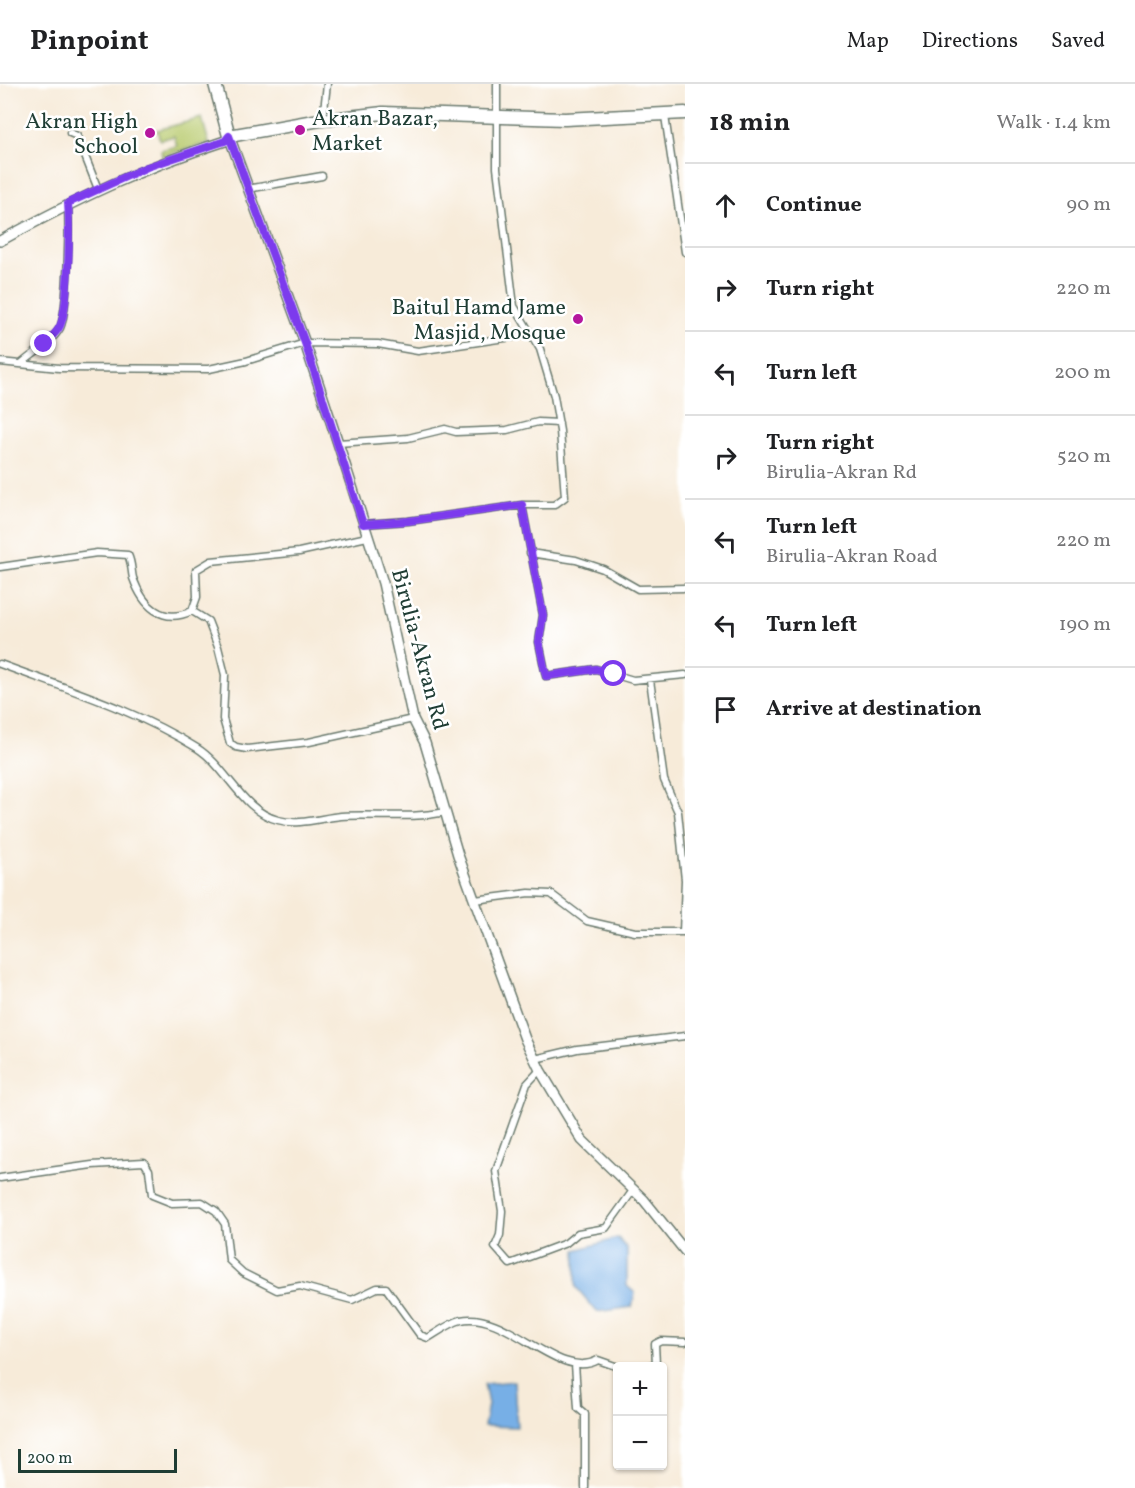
<!DOCTYPE html>
<html lang="en">
<head>
<meta charset="utf-8">
<style>
  body { margin:0; font-family:Vollkorn,serif; background:#f6f6f6; color:#202124 }
  .controls { position:absolute; right:18px; bottom:18px; display:grid; overflow:hidden; border-radius:6px; box-shadow:0 2px 4px #0004 }
  .controls button { width:54px; height:54px; display:grid; place-items:center; padding:0; border:0; border-bottom:2px solid #e0e0e0; background:#fff; color:#202124; font:30px sans-serif }
  .scale { position:absolute; left:18px; bottom:15px; width:159px; box-sizing:border-box; padding-left:6px; border:3px solid #1f3d34; border-top:0; font-size:16px; line-height:21px; white-space:nowrap; color:#1f3d34; -webkit-text-stroke:4px #fff; paint-order:stroke }
  .stop { position:absolute; width:18px; height:18px; margin:-14px; border:4px solid #7c3aed; border-radius:50%; background:#fff }
  .stop.end { background:#7c3aed; border-color:#fff; box-shadow:0 2px 6px #0008 }
  .list { margin:0; padding:0; list-style:none }
  h2 { display:flex; justify-content:space-between; align-items:center; height:78px; margin:0; padding:0 24px; font-size:26px }
  h2 small { font-size:20px; font-weight:400; color:#757577 }
  .list li { display:grid; grid-template-columns:39px 1fr auto; gap:18px; align-items:center; box-sizing:border-box; height:84px; padding:0 24px; border-top:2px solid #e0e0e0 }
  .list b { display:block; font-size:22px; white-space:nowrap }
  .list p { margin:0; font-size:20px; white-space:nowrap; color:#757577 }
  .list em { font-size:20px; font-style:normal; color:#757577 }
  .icon { flex:none; width:33px; height:33px; fill:none; stroke:currentColor; stroke-width:2; stroke-linecap:round; stroke-linejoin:round }
  .map { position:relative; flex:none; width:685px; height:1404px; overflow:hidden }
  header { display:flex; align-items:center; gap:36px; box-sizing:border-box; height:84px; padding:0 30px; background:#fff; border-bottom:2px solid #e0e0e0 }
  header strong { font-size:28px }
  nav { display:flex; gap:33px; margin-inline-start:auto; font-size:21px }
  main { display:flex }
  aside { flex:1; background:#fff }
  .map>svg:first-child { display:block }
  .green { fill:#b8ca6d; stroke:#6c8450; stroke-width:1.5 }
  .water { fill:#77afe6; stroke:#4b768d; stroke-width:1.5 }
  .lines { fill:none; stroke-linecap:round; stroke-linejoin:round }
  .street-casing { stroke:#6b7a6e; stroke-width:9 }
  .secondary-casing { stroke:#6b7a6e; stroke-width:12 }
  .highway-casing { stroke:#6b7a6e; stroke-width:15 }
  .street { stroke:#fff; stroke-width:6 }
  .secondary { stroke:#fff; stroke-width:9 }
  .highway { stroke:#fff; stroke-width:12 }
  .route { stroke:#7c3aed; stroke-width:8 }
  .poi-dot { fill:#b5179e; stroke:#fff; stroke-width:2 }
  .labels { text-anchor:middle; stroke-width:5; stroke-linejoin:round; paint-order:stroke }
  .poi-label { font-size:22px; fill:#1f3d34; stroke:#fff; text-anchor:end }
  .street-label { font-size:22px; fill:#1f3d34; stroke:#fff }
</style>
</head>
<body>
<header>
<strong>Pinpoint</strong>
<nav><a>Map</a><a>Directions</a><a>Saved</a></nav>
</header>
<main>
<div class="map">
<svg width="685" height="1404" viewBox="0 0 685 1404">
  <rect width="100%" height="100%" fill="#fff"/>
  <filter id="ink" filterUnits="userSpaceOnUse"><feTurbulence type="fractalNoise" baseFrequency=".0167" numOctaves="2"/><feDisplacementMap in="SourceGraphic" scale="12" xChannelSelector="R" yChannelSelector="G"/><feConvolveMatrix kernelMatrix="1 2 1 2 8 2 1 2 1" color-interpolation-filters="sRGB"/></filter>
  <filter id="wash" filterUnits="userSpaceOnUse"><feTurbulence type="fractalNoise" baseFrequency=".008" numOctaves="4" result="noise"/><feDisplacementMap in="SourceGraphic" scale="24" xChannelSelector="R" yChannelSelector="G"/><feGaussianBlur stdDeviation="1.35" result="paint"/><feColorMatrix in="noise" values="0 0 0 0 0 0 0 0 0 0 0 0 0 0 0 0 0 1.4 0 .05"/><feComposite in="paint" operator="in"/></filter>
  <g filter="url(#wash)">
    <rect width="100%" height="100%" fill="#f7ebd9"/>
    <path class="green" d="M 202,34 L 209,59 L 162,72 L 161,66 L 177,62 L 174,52 L 160,56 L 157,46 Z"/>
    <path class="water" d="M 618,1154 L 627,1164 L 627,1202 L 635,1209 L 632,1223 L 597,1228 L 576,1203 L 576,1166 Z
      M 514,1297 L 517,1343 L 484,1342 L 488,1320 L 484,1300 Z"/>
  </g>
  <g filter="url(#ink)">
    <g class="lines">
      <defs>
        <path id="street" d="M 665,32 L 685,168
          M 323,35 L 327,0
          M 70,49 L 77,52 L 98,105
          M 247,105 L 322,92
          M 0,278 L 59,284 L 209,285 L 246,277 L 305,259 L 378,260 L 418,267 L 532,250
          M 22,279 C 34,269 52,258 60,244 C 68,228 69,141 68,120
          M 338,359 L 408,354 L 445,345 L 456,348 L 507,346 L 538,338 L 559,339
          M 522,421 L 543,531 L 539,558 L 546,592 L 596,585 L 633,596 L 685,591
          M 363,440 L 408,437 L 522,421 L 554,421 L 565,413 L 560,347 L 554,312 L 540,265 L 514,222 L 497,84 L 497,0
          M 530,469 L 576,476 L 603,485 L 638,505 L 685,504
          M 0,483 L 97,469 L 128,471 C 132,479 131,486 133,494 C 143,522 162,541 192,527 L 197,513 L 196,486 L 211,477 L 299,468 L 367,453
          M 192,527 L 208,537 L 218,563 L 225,591 L 223,635 L 230,659 L 236,663 L 247,665 L 309,658 L 413,635
          M 0,580 C 67,605 136,626 197,664 C 227,683 242,727 278,736 C 299,742 320,734 341,732 C 376,730 412,735 446,728
          M 650,596 L 664,696 L 678,728 L 685,796 L 683,848
          M 475,816 L 529,809 L 551,810 L 587,837 L 635,848 L 684,848
          M 535,975 L 577,965 L 685,952
          M 540,986 L 527,1000 L 496,1087 L 502,1127 L 500,1151 L 495,1163 L 510,1180 L 566,1159 L 578,1149 L 606,1144 L 634,1105
          M 0,1094 L 92,1081 L 144,1078 L 149,1086 L 152,1111 L 172,1119 L 202,1118 L 216,1127 L 225,1140 L 229,1176 L 243,1189 L 277,1206 L 300,1202 L 352,1216 L 377,1204 L 386,1204 L 420,1251 L 428,1254 C 438,1248 450,1239 461,1236 C 508,1226 558,1298 598,1276 L 618,1283
          M 575,1280 L 578,1324 L 585,1330 L 585,1404
          M 647,1282 L 656,1280 L 655,1260 L 661,1257 L 685,1258"/>
        <path id="secondary" d="M 0,157 C 77,115 141,84 225,57 L 229,52 L 305,259 L 338,359 L 383,499 L 413,635 L 425,659 L 458,771 L 525,955 L 540,986 L 582,1056 L 644,1116 L 685,1167"/>
        <path id="highway" d="M 215,0 L 229,52 L 314,37 L 383,29 L 565,35 L 685,29"/>
      </defs>
      <use href="#street" class="street-casing"/>
      <use href="#secondary" class="secondary-casing"/>
      <use href="#highway" class="highway-casing"/>
      <use href="#street" class="street"/>
      <use href="#secondary" class="secondary"/>
      <use href="#highway" class="highway"/>
    </g>
  </g>
  <g class="lines" filter="url(#ink)">
    <path class="route" d="M 44,260 C 49,255 57,249 60,242 C 69,221 70,145 68,119 L 147,83 L 225,57 L 229,52 L 305,259 L 363,440 L 408,437 L 522,421 L 543,531 L 539,558 L 546,592 L 596,585 L 614,590"/>
  </g>
  <g class="poi-dot">
    <circle cx="300" cy="46" r="6"/>
    <circle cx="150" cy="49" r="6"/>
    <circle cx="578" cy="235" r="6"/>
  </g>
  <g class="labels">
    <g class="poi-label">
      <text x="312" y="41" text-anchor="start">Akran Bazar,<tspan x="312" dy="25">Market</tspan></text>
      <text x="138" y="44">Akran High<tspan x="138" dy="25">School</tspan></text>
      <text x="566" y="230">Baitul Hamd Jame<tspan x="566" dy="25">Masjid, Mosque</tspan></text>
    </g>
    <g class="street-label">
      <text transform="translate(421 565) rotate(75)" y="8">Birulia-Akran Rd</text>
    </g>
  </g>
</svg>
<div class="controls">
<button>+</button>
<button>−</button>
</div>
<div class="scale">200 m</div>
<div class="stop" style="left:614px;top:590px"></div>
<div class="stop end" style="left:44px;top:260px"></div>
</div>
<aside>
<h2>18 min<small>Walk · 1.4 km</small></h2>
<ul class="list">
<li><svg class="icon" aria-label="ahead" viewBox="0 0 24 24"><path d="M12 20V5M6 11l6-6 6 6"/></svg><div><b>Continue</b></div><em>90 m</em></li>
<li><svg class="icon" aria-label="right" viewBox="0 0 24 24"><path d="M7 20v-9h11M14 6l5 5-5 5"/></svg><div><b>Turn right</b></div><em>220 m</em></li>
<li><svg class="icon" aria-label="left" viewBox="0 0 24 24"><path d="M17 20v-9H6M10 6l-5 5 5 5"/></svg><div><b>Turn left</b></div><em>200 m</em></li>
<li><svg class="icon" aria-label="right" viewBox="0 0 24 24"><path d="M7 20v-9h11M14 6l5 5-5 5"/></svg><div><b>Turn right</b><p>Birulia-Akran Rd</p></div><em>520 m</em></li>
<li><svg class="icon" aria-label="left" viewBox="0 0 24 24"><path d="M17 20v-9H6M10 6l-5 5 5 5"/></svg><div><b>Turn left</b><p>Birulia-Akran Road</p></div><em>220 m</em></li>
<li><svg class="icon" aria-label="left" viewBox="0 0 24 24"><path d="M17 20v-9H6M10 6l-5 5 5 5"/></svg><div><b>Turn left</b></div><em>190 m</em></li>
<li><svg class="icon" aria-label="arrive" viewBox="0 0 24 24"><path d="M6 21V4h12l-3 4 3 4H6"/></svg><div><b>Arrive at destination</b></div></li>
</ul>
</aside>
</main>
</body>
</html>
